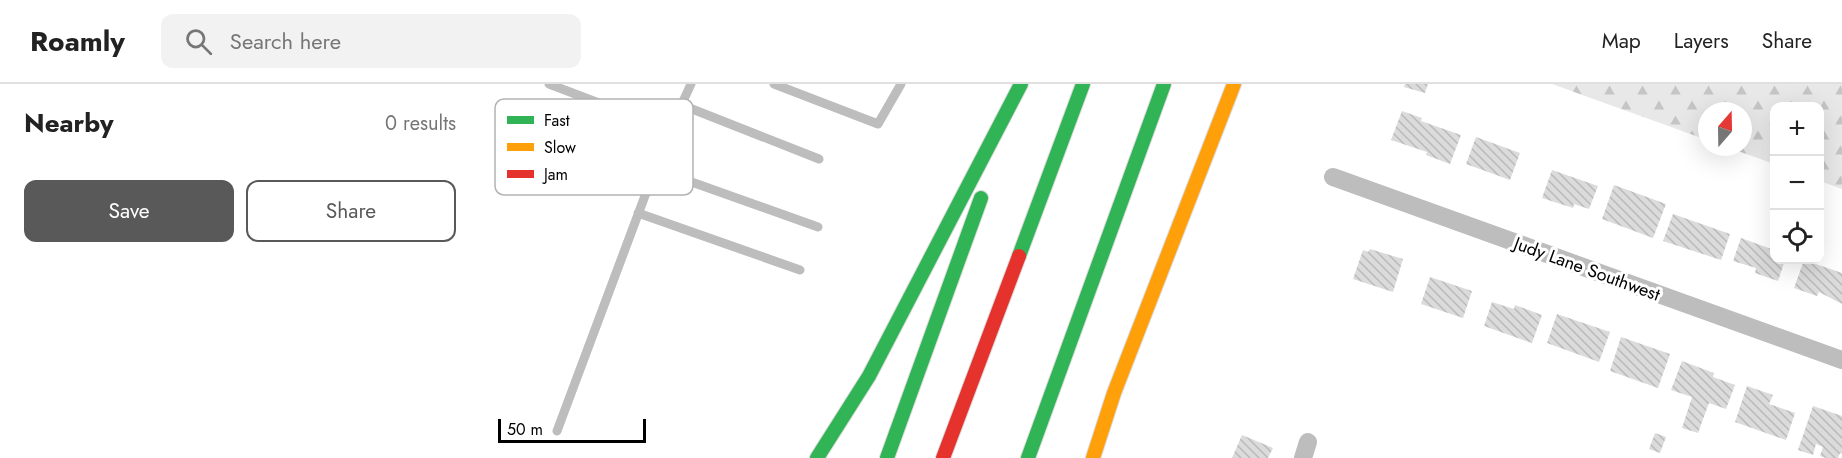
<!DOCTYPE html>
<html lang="en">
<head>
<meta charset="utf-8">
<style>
  body { margin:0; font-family:Jost,sans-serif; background:#f2f2f2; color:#222 }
  .controls { position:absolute; right:18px; top:18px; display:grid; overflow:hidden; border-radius:12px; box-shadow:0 6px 24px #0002 }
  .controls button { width:54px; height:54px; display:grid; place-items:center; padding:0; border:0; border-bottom:2px solid #e0e0e0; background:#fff; color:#222; font:30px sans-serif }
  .compass { position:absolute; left:1218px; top:18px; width:54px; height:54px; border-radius:50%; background:#fff; box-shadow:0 6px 24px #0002; rotate:20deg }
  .scale { position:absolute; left:18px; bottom:15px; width:148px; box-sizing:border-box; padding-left:6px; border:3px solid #000; border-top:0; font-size:16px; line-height:21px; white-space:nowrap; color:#000; -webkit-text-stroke:4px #fff; paint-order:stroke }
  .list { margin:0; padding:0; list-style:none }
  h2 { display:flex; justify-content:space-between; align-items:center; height:78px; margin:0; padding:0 24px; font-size:26px }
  h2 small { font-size:20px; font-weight:400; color:#767676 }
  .actions { display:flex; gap:12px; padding:18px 24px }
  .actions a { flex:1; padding:14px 0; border:2px solid #595959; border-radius:12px; text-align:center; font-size:21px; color:#595959 }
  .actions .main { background:#595959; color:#fff }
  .icon { flex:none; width:33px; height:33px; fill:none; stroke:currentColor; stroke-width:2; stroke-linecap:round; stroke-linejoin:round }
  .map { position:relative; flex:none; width:1362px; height:374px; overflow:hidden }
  header { display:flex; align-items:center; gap:36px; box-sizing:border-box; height:84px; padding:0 30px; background:#fff; border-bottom:2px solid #e0e0e0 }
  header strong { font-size:28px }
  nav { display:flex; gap:33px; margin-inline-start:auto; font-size:21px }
  .search { width:420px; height:54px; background:#f2f2f2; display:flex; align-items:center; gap:15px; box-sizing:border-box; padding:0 21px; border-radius:12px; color:#767676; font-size:22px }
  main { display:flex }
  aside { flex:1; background:#fff }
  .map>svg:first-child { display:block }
  .forest { fill:url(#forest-firs) }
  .building { fill:url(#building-back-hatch) }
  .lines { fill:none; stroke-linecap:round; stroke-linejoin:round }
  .fast-casing { stroke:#dbdbdb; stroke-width:16 }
  .slow-casing { stroke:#dbdbdb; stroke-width:16 }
  .jam-casing { stroke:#dbdbdb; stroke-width:16 }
  .lane { stroke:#bdbdbd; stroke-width:9 }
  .street { stroke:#bdbdbd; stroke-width:18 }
  .fast { stroke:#30b455; stroke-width:14 }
  .slow { stroke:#ff9f0a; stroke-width:14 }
  .jam { stroke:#e5322d; stroke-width:14 }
  .labels { text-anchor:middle; stroke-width:6; stroke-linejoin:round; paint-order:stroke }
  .street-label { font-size:18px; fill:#000; stroke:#fff }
  .key { fill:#fff; stroke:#b2b2b2; stroke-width:1.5 }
  .key-label { font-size:16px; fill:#000 }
</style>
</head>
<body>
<header>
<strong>Roamly</strong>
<div class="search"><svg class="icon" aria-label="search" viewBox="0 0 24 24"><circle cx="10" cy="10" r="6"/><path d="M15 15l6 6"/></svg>Search here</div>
<nav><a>Map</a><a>Layers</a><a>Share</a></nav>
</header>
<main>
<aside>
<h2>Nearby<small>0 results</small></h2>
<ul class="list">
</ul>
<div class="actions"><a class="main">Save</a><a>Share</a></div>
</aside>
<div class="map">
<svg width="1362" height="374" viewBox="0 0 1362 374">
  <defs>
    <pattern id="forest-firs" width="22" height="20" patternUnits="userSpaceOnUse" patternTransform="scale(1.5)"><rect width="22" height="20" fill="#e8e8e8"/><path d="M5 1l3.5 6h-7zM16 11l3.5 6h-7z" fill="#c5c5c5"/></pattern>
    <pattern id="building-back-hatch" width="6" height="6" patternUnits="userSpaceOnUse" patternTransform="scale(1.5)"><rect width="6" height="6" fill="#dbdbdb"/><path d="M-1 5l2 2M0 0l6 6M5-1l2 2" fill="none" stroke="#bababa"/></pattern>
  </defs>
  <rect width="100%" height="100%" fill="#fff"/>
  <path class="forest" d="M 1072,0 L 1362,0 L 1362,105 L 1340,97 L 1340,22 L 1294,22 L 1294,80 L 1247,63 L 1263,63 L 1263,27 L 1227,27 L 1227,56 Z"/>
  <path class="building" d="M 925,0 L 948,0 L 945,9 L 924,3 Z
    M 922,27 L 942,34 L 941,37 L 981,51 L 970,80 L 946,71 L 947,68 L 911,56 Z
    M 996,53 L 1040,69 L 1030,96 L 986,80 Z
    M 1072,86 L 1118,102 L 1109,125 L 1094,120 L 1093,124 L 1062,114 Z
    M 1134,101 L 1186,120 L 1173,154 L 1122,135 Z
    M 1193,130 L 1250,150 L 1241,176 L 1183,157 Z
    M 1261,154 L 1294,166 L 1294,176 L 1305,176 L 1298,197 L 1275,189 L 1276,184 L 1253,177 Z
    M 890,165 L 923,175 L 913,208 L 873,195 L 883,166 L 888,168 Z
    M 1324,176 L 1362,189 L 1362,220 L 1339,208 L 1337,212 L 1314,204 Z
    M 950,193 L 992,207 L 983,234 L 941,220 Z
    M 1012,218 L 1034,225 L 1035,221 L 1062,231 L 1052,259 L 1004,242 Z
    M 1077,230 L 1130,248 L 1119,278 L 1067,259 Z
    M 1141,253 L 1190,270 L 1178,304 L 1130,287 Z
    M 1202,277 L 1234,289 L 1233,293 L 1255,301 L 1246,325 L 1229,319 L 1218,349 L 1202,344 L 1212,313 L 1191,306 Z
    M 1267,302 L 1293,311 L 1289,320 L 1315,329 L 1306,356 L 1255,338 Z
    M 1333,322 L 1362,332 L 1362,370 L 1360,369 L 1358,374 L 1346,374 L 1340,372 L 1343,363 L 1336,360 L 1333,371 L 1318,366 Z
    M 1175,349 L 1186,353 L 1180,369 L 1169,365 Z
    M 762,351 L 793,364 L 788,374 L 752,374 Z"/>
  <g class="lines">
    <defs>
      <path id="fast" d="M 539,172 L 603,0
        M 337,374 L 389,292 L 541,0
        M 407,374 L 501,114
        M 548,374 L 684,0"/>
      <path id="slow" d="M 613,374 L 634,309 L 754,0"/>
      <path id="jam" d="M 463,374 L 539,172"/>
    </defs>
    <use href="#fast" class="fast-casing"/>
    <use href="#slow" class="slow-casing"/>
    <use href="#jam" class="jam-casing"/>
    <path class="lane" d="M 69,0 L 190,46
      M 294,0 L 398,40 L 421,0
      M 202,21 L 339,75
      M 175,85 L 338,143
      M 158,129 L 320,186
      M 77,347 L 175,85 L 190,46 L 211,0"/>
    <path class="street" d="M 853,93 L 1362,276
      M 823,374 L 828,358"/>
    <use href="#fast" class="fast"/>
    <use href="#slow" class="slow"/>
    <use href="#jam" class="jam"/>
  </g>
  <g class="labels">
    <g class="street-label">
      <text transform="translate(1107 185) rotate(20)" y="6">Judy Lane Southwest</text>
    </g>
  </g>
  <rect x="15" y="15" width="198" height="96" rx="9" class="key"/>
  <rect x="27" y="32" width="27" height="8" fill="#30b455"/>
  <rect x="27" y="59" width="27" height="8" fill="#ff9f0a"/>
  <rect x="27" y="86" width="27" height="8" fill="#e5322d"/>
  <g class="key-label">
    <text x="64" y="42">Fast</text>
    <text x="64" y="69">Slow</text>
    <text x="64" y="96">Jam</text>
  </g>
</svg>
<div class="controls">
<button>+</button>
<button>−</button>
<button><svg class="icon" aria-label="locate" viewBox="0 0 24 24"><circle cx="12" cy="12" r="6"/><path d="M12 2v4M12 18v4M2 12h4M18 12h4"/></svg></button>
</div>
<svg class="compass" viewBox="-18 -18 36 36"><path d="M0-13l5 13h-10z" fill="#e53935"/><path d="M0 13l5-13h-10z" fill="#767676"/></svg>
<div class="scale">50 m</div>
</div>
</main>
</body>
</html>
